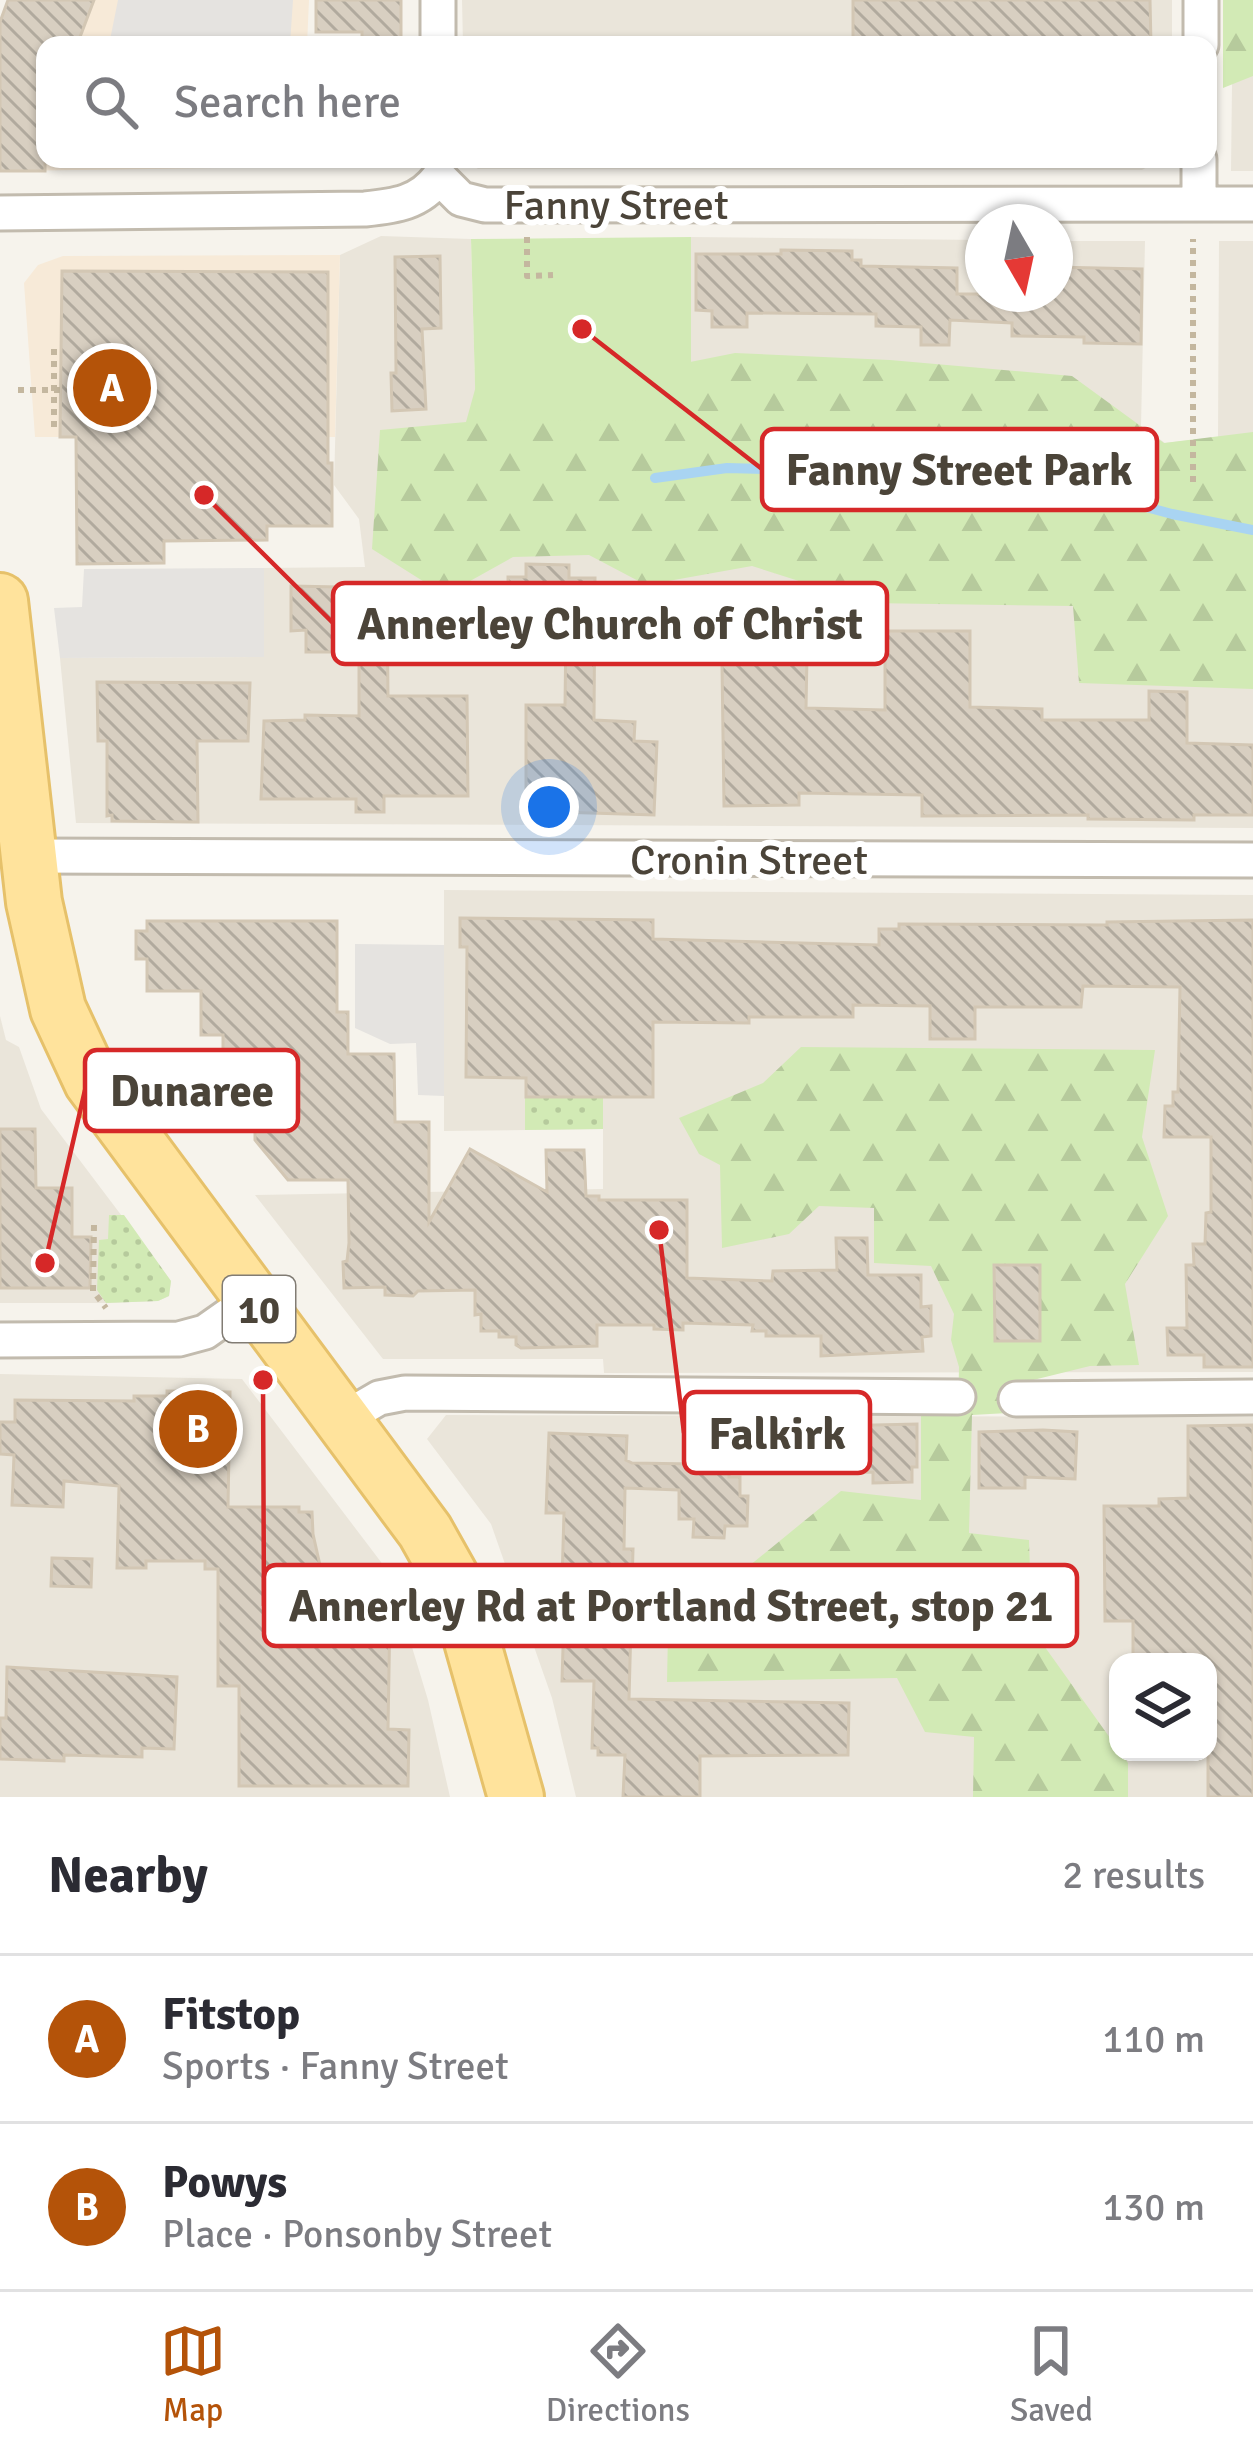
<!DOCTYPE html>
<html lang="en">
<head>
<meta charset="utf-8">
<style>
  body { margin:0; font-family:Signika,sans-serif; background:#f7f7f7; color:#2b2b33 }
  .controls { position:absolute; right:36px; bottom:36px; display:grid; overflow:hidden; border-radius:24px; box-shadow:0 3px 9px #0004 }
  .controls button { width:108px; height:108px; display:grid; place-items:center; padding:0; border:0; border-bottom:3px solid #e1e1e2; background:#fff; color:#2b2b33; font:60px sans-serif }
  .compass { position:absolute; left:965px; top:204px; width:108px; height:108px; border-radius:50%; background:#fff; box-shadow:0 3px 9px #0004; rotate:171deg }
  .you { position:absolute; left:549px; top:807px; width:42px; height:42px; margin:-30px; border:9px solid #fff; border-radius:50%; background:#1a73e8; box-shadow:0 0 0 18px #1a73e833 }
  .badge { display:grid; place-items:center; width:78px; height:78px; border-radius:50%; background:#b45309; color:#fff; font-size:39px; font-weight:700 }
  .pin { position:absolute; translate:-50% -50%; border:6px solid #fff; box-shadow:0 3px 12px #0006 }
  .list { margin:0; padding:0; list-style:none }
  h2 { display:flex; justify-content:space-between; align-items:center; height:156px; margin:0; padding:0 48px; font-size:51px }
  h2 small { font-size:39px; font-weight:400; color:#7c7c81 }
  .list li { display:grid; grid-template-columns:78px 1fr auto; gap:36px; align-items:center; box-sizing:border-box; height:168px; padding:0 48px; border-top:3px solid #e1e1e2 }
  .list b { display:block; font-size:45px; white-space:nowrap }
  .list p { margin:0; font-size:39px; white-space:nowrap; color:#7c7c81 }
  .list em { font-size:39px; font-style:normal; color:#7c7c81 }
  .icon { flex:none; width:66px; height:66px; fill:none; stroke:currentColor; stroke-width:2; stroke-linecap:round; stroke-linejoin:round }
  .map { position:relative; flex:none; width:1253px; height:1797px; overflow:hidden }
  .search { position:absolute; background:#fff; box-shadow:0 3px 9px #0004; left:36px; right:36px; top:36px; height:132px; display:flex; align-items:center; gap:30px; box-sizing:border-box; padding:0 42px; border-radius:24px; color:#7c7c81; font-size:45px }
  .sheet { height:492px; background:#fff }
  nav { display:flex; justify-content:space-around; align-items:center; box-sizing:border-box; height:168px; border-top:3px solid #e1e1e2; background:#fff; font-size:33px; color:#7c7c81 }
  nav a { display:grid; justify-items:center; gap:6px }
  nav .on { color:#b45309 }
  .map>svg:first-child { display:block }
  .residential { fill:#eae5da; fill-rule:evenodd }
  .commercial { fill:#f7ead8 }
  .grass { fill:url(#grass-dots) }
  .forest { fill:url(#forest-firs) }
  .park { fill:#d2eab5 }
  .parking { fill:#e5e3e0 }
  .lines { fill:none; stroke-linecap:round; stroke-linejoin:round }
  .stream { stroke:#a9d4f2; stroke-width:10 }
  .building { fill:url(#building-back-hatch); stroke:#d3c7b4; stroke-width:3 }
  .street-casing { stroke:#c2bbae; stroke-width:39 }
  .primary-casing { stroke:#e6c16a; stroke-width:60 }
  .path { stroke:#c4b79f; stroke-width:6; stroke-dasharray:6 6; stroke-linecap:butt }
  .street { stroke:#fff; stroke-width:33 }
  .primary { stroke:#ffe39c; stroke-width:54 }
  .labels { text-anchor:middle; stroke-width:12; stroke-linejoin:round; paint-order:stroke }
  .shield { fill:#fff; stroke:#817c74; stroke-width:3 }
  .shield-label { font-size:39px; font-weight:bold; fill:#4b4439 }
  .street-label { font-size:42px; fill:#4b4439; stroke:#fff }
  .leader { fill:none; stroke:#d62828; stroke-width:4.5 }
  .callout-dot { fill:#d62828; stroke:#fff; stroke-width:4.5 }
  .callout { fill:#fff; stroke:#d62828; stroke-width:4.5 }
  .callout-label { font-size:45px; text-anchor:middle; font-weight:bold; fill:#4b4439 }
</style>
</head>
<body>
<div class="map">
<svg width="1253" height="1797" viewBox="0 0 1253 1797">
  <defs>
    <pattern id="grass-dots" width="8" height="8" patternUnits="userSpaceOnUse" patternTransform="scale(3)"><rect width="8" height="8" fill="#d2eab5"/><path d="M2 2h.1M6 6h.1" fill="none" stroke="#b6ca9c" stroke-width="1.8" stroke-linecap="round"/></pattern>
    <pattern id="forest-firs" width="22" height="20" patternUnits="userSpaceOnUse" patternTransform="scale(3)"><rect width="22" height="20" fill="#d2eab5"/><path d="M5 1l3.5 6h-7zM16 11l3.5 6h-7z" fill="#b6ca9c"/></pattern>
    <pattern id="building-back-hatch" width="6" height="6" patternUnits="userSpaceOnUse" patternTransform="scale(3)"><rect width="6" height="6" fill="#d8cfc1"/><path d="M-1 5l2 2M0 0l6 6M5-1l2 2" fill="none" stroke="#b1aa9e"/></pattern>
  </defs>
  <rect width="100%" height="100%" fill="#f6f3ec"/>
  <path class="residential" d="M 462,0 L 1172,0 L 1172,45 L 463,45 Z
    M 1233,0 L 1253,0 L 1253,171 L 1231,171 Z
    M 464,159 L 1161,159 L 1142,170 L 478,169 Z
    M 381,236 L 471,239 L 476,420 L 691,420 L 691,237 L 983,240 L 983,294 L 1055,294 L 1055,241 L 1145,241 L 1141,426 L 1165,443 L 1218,437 L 1219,241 L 1253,241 L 1253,828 L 76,823 L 60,658 L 263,657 L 264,568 L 365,567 L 359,519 L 334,485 L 340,255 Z
    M 444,890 L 1253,895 L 1253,1372 L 604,1373 L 603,1359 L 383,1359 L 255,1195 L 603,1189 L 603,1129 L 444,1131 Z
    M 0,1016 L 6,1040 L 19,1047 L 41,1109 L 171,1281 L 169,1296 L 158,1301 L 106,1303 L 0,1303 Z
    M 0,1374 L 242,1379 L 381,1562 L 395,1591 L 428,1700 L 450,1797 L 0,1797 Z
    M 446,1415 L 1253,1417 L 1253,1797 L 576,1797 L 552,1698 L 491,1524 L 427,1439 ZM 1118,1662 L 1208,1662 L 1208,1752 L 1118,1752 Z"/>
  <path class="commercial" d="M 27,0 L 309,0 L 307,45 L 45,45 L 45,159 L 302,159 L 302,167 L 5,171 Z
    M 340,255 L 335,437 L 35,437 L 24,283 L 38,265 L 63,256 Z"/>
  <path class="grass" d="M 525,1080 L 603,1080 L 603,1129 L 525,1130 Z
    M 109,1215 L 124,1215 L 171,1281 L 169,1296 L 158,1301 L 106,1303 L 97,1290 L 99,1240 L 108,1239 Z"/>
  <path class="forest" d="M 1223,0 L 1253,0 L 1253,76 L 1223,88 Z
    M 735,353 L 890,360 L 1072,376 L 1164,443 L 1253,432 L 1253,689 L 1079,683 L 1073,606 L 868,603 L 752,566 L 646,585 L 589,555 L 513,557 L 445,595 L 372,549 L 380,430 L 466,422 L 479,375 L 635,373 Z
    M 801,1047 L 1155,1050 L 1142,1137 L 1168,1216 L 1125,1284 L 1139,1365 L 1090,1366 L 1009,1386 L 1008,1413 L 972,1415 L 969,1533 L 1029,1540 L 1032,1629 L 1128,1763 L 1128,1797 L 973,1797 L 974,1737 L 925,1732 L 897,1678 L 667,1682 L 668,1632 L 841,1491 L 921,1500 L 921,1413 L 958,1413 L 959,1367 L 951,1340 L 954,1314 L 931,1266 L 874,1263 L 874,1208 L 819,1206 L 789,1234 L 722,1248 L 720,1165 L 699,1154 L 679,1118 L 763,1083 Z"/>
  <path class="park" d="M 691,237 L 691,420 L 476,421 L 471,239 Z"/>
  <path class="parking" d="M 118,0 L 293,0 L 290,44 L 109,45 Z
    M 264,568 L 264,657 L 60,658 L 54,608 L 82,607 L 84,569 Z
    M 355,944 L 444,945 L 444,1096 L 418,1095 L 416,1043 L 390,1044 L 355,1028 Z"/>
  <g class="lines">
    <path class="stream" d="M 655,478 L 727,468 L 809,470 L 920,488 L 963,486 L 1017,472 L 1172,514 L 1253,530"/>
  </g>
  <path class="building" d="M 8,0 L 94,0 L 77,45 L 45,45 L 45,171 L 0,171 L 0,22 Z
    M 316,0 L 401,0 L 401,45 L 362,45 L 362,32 L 316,32 Z
    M 853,0 L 1150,0 L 1151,45 L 853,45 Z
    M 781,250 L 852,251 L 852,260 L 861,260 L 861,266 L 957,268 L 957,294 L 1055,294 L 1055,267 L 1142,269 L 1141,344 L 1084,343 L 1084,337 L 1012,336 L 1012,323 L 950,320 L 949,345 L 921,345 L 921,327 L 876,326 L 876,314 L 747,313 L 747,327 L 712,327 L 712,311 L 696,310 L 696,254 L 781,254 Z
    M 440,256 L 441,328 L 422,329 L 426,409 L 392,411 L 391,373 L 396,373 L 395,257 Z
    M 62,271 L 328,272 L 328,463 L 332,463 L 332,526 L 267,526 L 267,540 L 164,541 L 164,563 L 77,564 L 76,437 L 60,437 Z
    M 526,564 L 569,565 L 569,578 L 595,578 L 594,720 L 635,722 L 634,741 L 657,742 L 654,815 L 526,811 L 526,705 L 565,705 L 566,629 L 528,629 L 529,624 L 508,623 L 508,577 L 526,577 Z
    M 735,585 L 767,590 L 771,594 L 798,594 L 808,603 L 806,708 L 885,710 L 885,631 L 970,631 L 970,707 L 1042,709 L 1042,720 L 1149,720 L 1149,691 L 1187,692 L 1187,743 L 1253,745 L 1253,815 L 1194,815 L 1194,820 L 1088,819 L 1088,815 L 922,816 L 922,795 L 799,793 L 799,805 L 724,806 L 722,664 L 714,664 L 715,592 Z
    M 291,586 L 387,588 L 388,696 L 467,696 L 468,796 L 384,796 L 384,812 L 356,812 L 356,799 L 261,799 L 264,721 L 305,720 L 305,715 L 359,716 L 359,652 L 306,652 L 306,630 L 291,631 Z
    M 97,682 L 250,683 L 248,741 L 197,741 L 198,822 L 112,821 L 112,815 L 107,816 L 107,741 L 98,741 Z
    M 460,918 L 653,920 L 653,939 L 879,945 L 879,929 L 899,929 L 899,924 L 1107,925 L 1107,922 L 1253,920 L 1253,1367 L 1204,1367 L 1204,1355 L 1168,1355 L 1167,1328 L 1187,1328 L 1186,1265 L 1194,1265 L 1193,1244 L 1205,1244 L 1206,1213 L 1211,1212 L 1211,1137 L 1164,1137 L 1165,1106 L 1173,1106 L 1173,1092 L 1178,1092 L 1180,987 L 1083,986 L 1081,1007 L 975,1007 L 975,1039 L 930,1039 L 930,1006 L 853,1005 L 853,1017 L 749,1017 L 749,1023 L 653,1022 L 653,1097 L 526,1097 L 526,1078 L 466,1077 L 467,947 L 460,947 Z
    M 147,921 L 337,921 L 337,1012 L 348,1012 L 348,1054 L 394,1054 L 395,1122 L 429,1122 L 429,1222 L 470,1149 L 547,1192 L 546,1150 L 584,1150 L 586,1196 L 599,1196 L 599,1200 L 687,1200 L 687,1278 L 772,1281 L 773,1271 L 837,1270 L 836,1238 L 867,1238 L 868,1275 L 921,1275 L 921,1307 L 931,1306 L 931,1336 L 922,1337 L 923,1351 L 821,1356 L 821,1336 L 766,1336 L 766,1331 L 752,1331 L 753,1325 L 683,1323 L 683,1330 L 654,1329 L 654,1325 L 597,1325 L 597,1346 L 521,1348 L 516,1345 L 516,1337 L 499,1337 L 499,1331 L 481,1331 L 481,1314 L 475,1315 L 475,1290 L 418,1291 L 413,1296 L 385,1295 L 385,1287 L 344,1288 L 343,1262 L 347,1261 L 349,1243 L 348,1180 L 288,1180 L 255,1140 L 255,1068 L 223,1068 L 223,1035 L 201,1035 L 201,991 L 147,991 L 147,959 L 136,959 L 136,931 L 147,931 Z
    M 0,1129 L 35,1129 L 36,1188 L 72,1188 L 72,1237 L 91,1237 L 90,1288 L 0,1288 Z
    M 994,1265 L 1040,1265 L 1040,1341 L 995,1341 Z
    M 167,1391 L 230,1392 L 228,1507 L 299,1507 L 299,1512 L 312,1512 L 313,1534 L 330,1610 L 390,1611 L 388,1729 L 409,1730 L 408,1786 L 239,1786 L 239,1686 L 218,1686 L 218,1569 L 205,1569 L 205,1561 L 146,1561 L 146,1568 L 117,1568 L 119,1486 L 64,1481 L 63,1507 L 12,1505 L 14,1455 L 0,1454 L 0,1422 L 15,1422 L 15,1400 L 134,1401 L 134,1396 L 167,1396 Z
    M 917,1424 L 917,1467 L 912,1467 L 912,1482 L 873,1483 L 873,1472 L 848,1473 L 848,1466 L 832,1466 L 832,1426 Z
    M 1253,1425 L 1253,1797 L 1208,1797 L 1208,1662 L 1133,1662 L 1133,1621 L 1105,1621 L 1104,1506 L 1159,1506 L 1159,1499 L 1188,1498 L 1188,1426 Z
    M 1043,1430 L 1077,1432 L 1075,1479 L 1025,1477 L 1025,1488 L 979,1488 L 979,1432 Z
    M 549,1433 L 627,1436 L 626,1460 L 632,1463 L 694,1464 L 693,1454 L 729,1454 L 729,1477 L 740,1477 L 740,1496 L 748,1496 L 747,1526 L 725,1526 L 724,1538 L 693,1537 L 694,1519 L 679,1519 L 679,1490 L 625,1488 L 624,1549 L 633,1549 L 629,1699 L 849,1703 L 848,1755 L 700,1756 L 700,1797 L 623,1797 L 625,1755 L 598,1755 L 598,1748 L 592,1748 L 594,1681 L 562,1681 L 564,1615 L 553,1615 L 554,1580 L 562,1580 L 564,1513 L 546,1513 Z
    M 52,1558 L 92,1559 L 91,1587 L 51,1586 Z
    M 7,1667 L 177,1677 L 174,1749 L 142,1748 L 142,1757 L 64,1755 L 64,1761 L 0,1759 L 0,1718 L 6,1718 Z"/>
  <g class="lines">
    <defs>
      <path id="street" d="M 438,0 L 438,45
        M 1201,45 L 1201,0
        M 439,177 L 461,199 L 485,205 L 1253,204
        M 1199,204 L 1199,159
        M 0,213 L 365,209 C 395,206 420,203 439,177
        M 29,856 L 1253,860
        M 0,1340 L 179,1339 L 205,1332 L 252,1299
        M 1016,1399 L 1253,1397
        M 343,1419 L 379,1398 L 405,1393 L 958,1397"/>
      <path id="primary" d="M 0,601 L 34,902 L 58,1009 L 92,1082 L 425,1531 L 457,1588 L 516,1797"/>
    </defs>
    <use href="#street" class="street-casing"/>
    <use href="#primary" class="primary-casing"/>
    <path class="path" d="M 527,237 L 527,276 L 553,275
      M 18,390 L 61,390
      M 54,427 L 54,344
      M 1193,482 L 1193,239
      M 140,1078 L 172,1057
      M 94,1225 L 93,1291 L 106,1308"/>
    <use href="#street" class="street"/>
    <use href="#primary" class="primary"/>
  </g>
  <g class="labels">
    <rect class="shield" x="223" y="1276" width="72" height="66" rx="9"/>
    <g class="shield-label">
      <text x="259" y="1323">10</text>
    </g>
    <g class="street-label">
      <text x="616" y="219">Fanny Street</text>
      <text x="749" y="874">Cronin Street</text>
    </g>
  </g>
  <path class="leader" d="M582 329L762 469M204 495L333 623M45 1263L85 1090M659 1230L684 1433M263 1380L264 1606"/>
  <g class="callout-dot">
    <circle cx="582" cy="329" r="12"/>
    <circle cx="204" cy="495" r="12"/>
    <circle cx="45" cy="1263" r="12"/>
    <circle cx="659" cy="1230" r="12"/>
    <circle cx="263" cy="1380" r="12"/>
  </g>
  <g class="callout">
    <rect x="762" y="429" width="395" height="81" rx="12"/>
    <rect x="333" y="583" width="554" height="81" rx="12"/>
    <rect x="85" y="1050" width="213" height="81" rx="12"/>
    <rect x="684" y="1392" width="186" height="81" rx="12"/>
    <rect x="264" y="1565" width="813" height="81" rx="12"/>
  </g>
  <g class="callout-label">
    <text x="959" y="485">Fanny Street Park</text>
    <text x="610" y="639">Annerley Church of Christ</text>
    <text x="192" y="1106">Dunaree</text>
    <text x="777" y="1449">Falkirk</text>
    <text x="671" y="1621">Annerley Rd at Portland Street, stop 21</text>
  </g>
</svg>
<div class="controls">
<button><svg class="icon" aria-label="layers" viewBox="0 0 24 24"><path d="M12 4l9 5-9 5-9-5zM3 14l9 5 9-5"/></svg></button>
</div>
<svg class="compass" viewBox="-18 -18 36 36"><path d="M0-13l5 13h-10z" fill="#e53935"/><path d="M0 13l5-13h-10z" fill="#7c7c81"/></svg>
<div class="you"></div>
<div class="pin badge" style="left:112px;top:388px">A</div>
<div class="pin badge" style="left:198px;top:1429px">B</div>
<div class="search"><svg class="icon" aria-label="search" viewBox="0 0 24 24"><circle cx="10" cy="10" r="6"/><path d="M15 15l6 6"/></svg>Search here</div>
</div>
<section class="sheet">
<h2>Nearby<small>2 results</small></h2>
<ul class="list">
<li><span class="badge">A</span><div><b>Fitstop</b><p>Sports · Fanny Street</p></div><em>110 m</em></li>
<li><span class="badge">B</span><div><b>Powys</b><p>Place · Ponsonby Street</p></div><em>130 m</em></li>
</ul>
</section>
<nav>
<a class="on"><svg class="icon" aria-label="map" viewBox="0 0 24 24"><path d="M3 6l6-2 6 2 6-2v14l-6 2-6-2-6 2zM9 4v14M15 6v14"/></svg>Map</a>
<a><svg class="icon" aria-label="directions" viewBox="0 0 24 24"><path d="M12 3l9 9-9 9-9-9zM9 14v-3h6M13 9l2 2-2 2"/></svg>Directions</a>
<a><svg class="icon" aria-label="saved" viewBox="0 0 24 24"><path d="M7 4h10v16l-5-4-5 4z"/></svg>Saved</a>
</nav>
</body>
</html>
